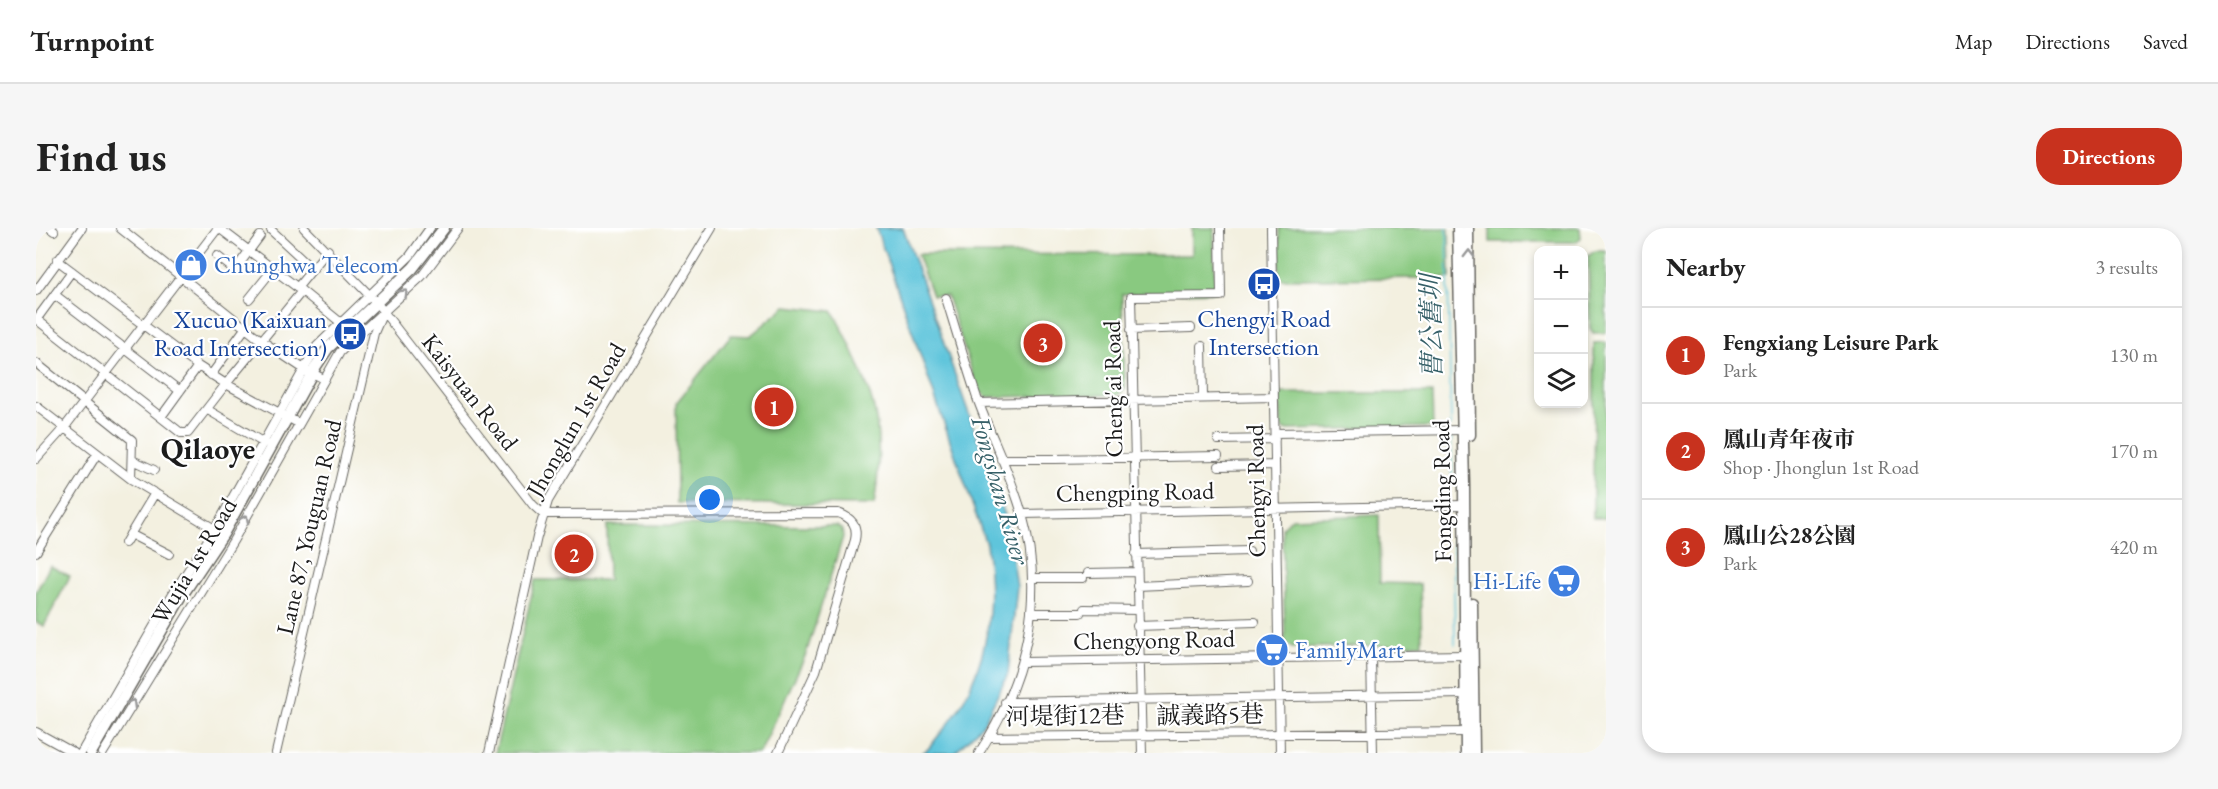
<!DOCTYPE html>
<html lang="en">
<head>
<meta charset="utf-8">
<style>
  body { margin:0; font-family:"EB Garamond","Noto Serif TC",serif; background:#f6f6f6; color:#222 }
  .controls { position:absolute; right:18px; top:18px; display:grid; overflow:hidden; border-radius:12px; box-shadow:0 3px 9px #0003 }
  .controls button { width:54px; height:54px; display:grid; place-items:center; padding:0; border:0; border-bottom:2px solid #e0e0e0; background:#fff; color:#222; font:30px sans-serif }
  .you { position:absolute; left:674px; top:272px; width:21px; height:21px; margin:-15px; border:4px solid #fff; border-radius:50%; background:#1a73e8; box-shadow:0 0 0 9px #1a73e833 }
  .badge { display:grid; place-items:center; width:39px; height:39px; border-radius:50%; background:#c8321e; color:#fff; font-size:20px; font-weight:700 }
  .pin { position:absolute; translate:-50% -50%; border:3px solid #fff; box-shadow:0 2px 6px #0006 }
  .list { margin:0; padding:0; list-style:none }
  h2 { display:flex; justify-content:space-between; align-items:center; height:78px; margin:0; padding:0 24px; font-size:26px }
  h2 small { font-size:20px; font-weight:400; color:#767676 }
  .list li { display:grid; grid-template-columns:39px 1fr auto; gap:18px; align-items:center; box-sizing:border-box; height:96px; padding:0 24px; border-top:2px solid #e0e0e0 }
  .list b { display:block; font-size:22px; white-space:nowrap }
  .list p { margin:0; font-size:20px; white-space:nowrap; color:#767676 }
  .list em { font-size:20px; font-style:normal; color:#767676 }
  .icon { flex:none; width:33px; height:33px; fill:none; stroke:currentColor; stroke-width:2; stroke-linecap:round; stroke-linejoin:round }
  .map { position:relative; flex:none; width:1570px; height:525px; overflow:hidden; border-radius:24px }
  header { display:flex; align-items:center; gap:36px; box-sizing:border-box; height:84px; padding:0 30px; background:#fff; border-bottom:2px solid #e0e0e0 }
  header strong { font-size:28px }
  nav { display:flex; gap:33px; margin-inline-start:auto; font-size:21px }
  .intro { display:flex; align-items:center; justify-content:space-between; box-sizing:border-box; height:144px; padding:0 36px }
  h1 { margin:0; font-size:42px }
  .button { padding:15px 27px; border-radius:24px; background:#c8321e; color:#fff; font-size:21px; font-weight:700 }
  main { display:flex; gap:36px; padding:0 36px }
  aside { flex:1; background:#fff; border-radius:24px; box-shadow:0 3px 9px #0003 }
  .map>svg:first-child { display:block }
  .green { fill:#89c980; stroke:#52724e; stroke-width:1.5 }
  .water { fill:#5ec5db; stroke:#3d707c; stroke-width:1.5 }
  .lines { fill:none; stroke-linecap:round; stroke-linejoin:round }
  .stream { stroke:#5ec5db; stroke-width:1.5 }
  .minor-casing { stroke:#676661; stroke-width:10 }
  .major-casing { stroke:#676661; stroke-width:13 }
  .minor { stroke:#fff; stroke-width:8 }
  .major { stroke:#fff; stroke-width:10 }
  .oneway { stroke:#999 }
  .labels { text-anchor:middle; stroke-width:4.5; stroke-linejoin:round; paint-order:stroke }
  .shop-label { font-size:24px; fill:#366cbe; stroke:#fff; text-anchor:start }
  .transit-label { font-size:24px; fill:#164399; stroke:#fff }
  .street-label { font-size:24px; fill:#1c1c1c; stroke:#fff }
  .water-label { font-size:26px; font-style:italic; fill:#366068; stroke:#fff }
  .district-label { font-size:30px; font-weight:bold; fill:#1c1c1c; stroke:#fff }
</style>
</head>
<body>
<header>
<strong>Turnpoint</strong>
<nav><a>Map</a><a>Directions</a><a>Saved</a></nav>
</header>
<div class="intro"><h1>Find us</h1><a class="button">Directions</a></div>
<main>
<div class="map">
<svg width="1570" height="525" viewBox="0 0 1570 525">
  <rect width="100%" height="100%" fill="#fff"/>
  <filter id="ink" filterUnits="userSpaceOnUse"><feTurbulence type="fractalNoise" baseFrequency=".0167" numOctaves="2"/><feDisplacementMap in="SourceGraphic" scale="12" xChannelSelector="R" yChannelSelector="G"/><feConvolveMatrix kernelMatrix="1 2 1 2 8 2 1 2 1" color-interpolation-filters="sRGB"/></filter>
  <filter id="wash" filterUnits="userSpaceOnUse"><feTurbulence type="fractalNoise" baseFrequency=".008" numOctaves="4" result="noise"/><feDisplacementMap in="SourceGraphic" scale="24" xChannelSelector="R" yChannelSelector="G"/><feGaussianBlur stdDeviation="1.35" result="paint"/><feColorMatrix in="noise" values="0 0 0 0 0 0 0 0 0 0 0 0 0 0 0 0 0 1.4 0 .05"/><feComposite in="paint" operator="in"/></filter>
  <g filter="url(#wash)">
    <rect width="100%" height="100%" fill="#f3f0e0"/>
    <path class="green" d="M 1156,0 L 1178,0 L 1179,64 L 1086,66 L 1089,161 L 1082,167 L 951,169 L 942,162 L 911,68 L 896,68 L 881,26 L 1156,27 Z
      M 1243,0 L 1413,0 L 1414,50 L 1243,51 Z
      M 1454,0 L 1544,0 L 1545,10 L 1539,14 L 1454,14 Z
      M 1559,23 L 1570,23 L 1570,105 L 1557,105 L 1554,100 L 1552,28 Z
      M 750,78 L 796,83 C 810,103 834,161 839,185 C 844,214 843,248 838,277 L 641,275 L 640,175 L 695,107 L 714,108 Z
      M 1570,114 L 1570,290 L 1557,290 L 1558,115 Z
      M 1244,165 L 1396,165 L 1397,199 L 1249,202 L 1245,198 Z
      M 1343,287 L 1344,355 L 1384,356 L 1386,416 L 1256,420 L 1249,414 L 1246,299 L 1256,290 Z
      M 571,297 L 801,298 L 806,301 L 807,309 L 770,426 L 724,525 L 459,525 L 499,352 L 572,352 Z
      M 14,338 L 34,348 L 8,398 L 0,394 L 0,364 Z"/>
    <path class="water" d="M 840,0 L 867,0 L 971,293 L 981,359 L 972,446 L 948,495 L 918,525 L 886,525 L 893,520 C 904,505 917,491 926,475 C 955,422 958,374 950,316 Z"/>
    <g class="lines">
      <path class="stream" d="M 1411,0 L 1415,198
        M 1415,210 L 1416,247
        M 1417,294 L 1419,416"/>
    </g>
  </g>
  <g filter="url(#ink)">
    <g class="lines">
      <defs>
        <path id="minor" d="M 14,0 L 18,3
          M 84,0 L 226,113 L 268,141 L 288,151
          M 268,0 L 340,74 L 497,277 L 507,286 L 802,285 C 816,290 822,297 819,312 L 780,443 L 742,525
          M 1235,0 L 1244,525
          M 235,2 L 277,41
          M 181,28 L 199,42 L 224,8
          M 21,32 L 162,138 L 190,156 L 266,63 L 183,0
          M 261,60 L 292,22
          M 0,63 L 46,0
          M 266,63 L 304,94
          M 19,67 L 144,163
          M 910,70 C 920,103 930,137 941,170 C 955,209 975,246 986,286 C 1010,370 990,453 943,525
          M 213,71 L 237,41
          M 0,91 L 145,205 L 152,205 L 190,156 L 262,195
          M 0,92 L 36,43
          M 1095,102 L 1155,100
          M 1166,118 L 1167,169
          M 0,135 L 96,212 L 95,251
          M 175,147 L 210,99
          M 943,175 L 1238,169
          M 0,178 L 95,251 L 182,303
          M 172,182 L 228,215
          M 125,189 L 162,138
          M 1239,205 L 1427,202
          M 1182,212 L 1239,211
          M 0,231 L 28,200 L 182,0
          M 965,231 L 1016,231
          M 1019,231 L 1182,228
          M 96,232 L 118,242
          M 1183,238 L 1239,237
          M 987,286 L 1428,277
          M 94,306 L 133,326
          M 89,315 L 119,265
          M 0,324 L 61,226
          M 1100,326 L 1213,323
          M 1052,345 L 1100,344
          M 997,350 L 1047,350
          M 1101,358 L 1212,353
          M 1048,381 L 1101,382
          M 996,385 L 1044,385
          M 1101,398 L 1219,394
          M 1335,429 L 1337,525
          M 987,434 L 1429,427
          M 969,474 L 1429,466
          M 0,504 L 38,525
          M 953,509 L 1430,504
          M 45,525 L 136,367 L 179,301 L 281,118 L 374,28 L 394,0
          M 67,525 L 197,313 L 304,124 L 386,48 L 422,0
          M 240,525 L 338,105 L 345,89
          M 453,525 L 501,309 L 512,273 L 676,0
          M 1106,525 L 1095,69 L 1185,68 L 1184,0"/>
        <path id="major" d="M 1422,0 L 1428,257 L 1430,525
          M 1432,0 L 1434,207
          M 1436,375 L 1438,525
          M 55,525 L 145,369 L 187,306 L 280,138 L 292,120 L 377,40 L 408,0"/>
      </defs>
      <use href="#minor" class="minor-casing"/>
      <use href="#major" class="major-casing"/>
      <use href="#minor" class="minor"/>
      <use href="#major" class="major"/>
    </g>
    <defs><path id="oneway-chevron" d="M-2-3.5L2.5 0L-2 3.5" fill="none" stroke-width="1.6" stroke-linecap="round" stroke-linejoin="round" transform="scale(1.5)"/></defs>
    <g class="oneway">
      <use href="#oneway-chevron" transform="translate(1433 26) rotate(-90)"/>
      <use href="#oneway-chevron" transform="translate(368 65) rotate(-44)"/>
      <use href="#oneway-chevron" transform="translate(209 291) rotate(-61)"/>
      <use href="#oneway-chevron" transform="translate(96 475) rotate(-59)"/>
    </g>
  </g>
  <defs>
    <symbol id="shop-disc" viewBox="-11 -11 22 22"><circle r="9.5" fill="#3f7fe0" stroke="#fff"/><path d="M-5-2.5h2.3a2.7 3.5 0 0 1 5.4 0H5L5.5 6h-11ZM-1.5-2.5h3a1.5 2.3 0 0 0-3 0Z" fill="#fff"/></symbol>
    <symbol id="bus-disc" viewBox="-11 -11 22 22"><circle r="9.5" fill="#1a4fb4" stroke="#fff"/><path d="M-5-6H5V4H4V6H2V4H-2V6H-4V4H-5ZM-3.5-4V0h7V-4ZM-3.5 1.2v1.5H-2V1.2ZM2 1.2v1.5H3.5V1.2Z" fill="#fff"/></symbol>
    <symbol id="supermarket-disc" viewBox="-11 -11 22 22"><circle r="9.5" fill="#3f7fe0" stroke="#fff"/><path d="M-6-5.5h2.5l.6 2H6L4.5 2H-2.5L-4.4-4H-6ZM-1.5 3.2a1.3 1.3 0 1 0 .1 0ZM3 3.2a1.3 1.3 0 1 0 .1 0Z" fill="#fff"/></symbol>
  </defs>
  <g fill-rule="evenodd">
    <use href="#shop-disc" x="136" y="18" width="38" height="38"/>
    <use href="#bus-disc" x="1209" y="37" width="38" height="38"/>
    <use href="#bus-disc" x="295" y="87" width="38" height="38"/>
    <use href="#supermarket-disc" x="1509" y="334" width="38" height="38"/>
    <use href="#supermarket-disc" x="1217" y="403" width="38" height="38"/>
  </g>
  <g class="labels">
    <g class="shop-label">
      <text x="178" y="45">Chunghwa Telecom</text>
      <text x="1505" y="361" text-anchor="end">Hi-Life</text>
      <text x="1259" y="430">FamilyMart</text>
    </g>
    <g class="transit-label">
      <text x="1228" y="99">Chengyi Road<tspan x="1228" dy="28">Intersection</tspan></text>
      <text x="291" y="100" text-anchor="end">Xucuo (Kaixuan<tspan x="291" dy="28">Road Intersection)</tspan></text>
    </g>
    <g class="street-label">
      <text transform="translate(1077 161) rotate(-91)" y="8">Cheng'ai Road</text>
      <text transform="translate(434 164) rotate(52)" y="8">Kaisyuan Road</text>
      <text transform="translate(540 192) rotate(-60)" y="8">Jhonglun 1st Road</text>
      <text transform="translate(1220 263) rotate(-91)" y="8">Chengyi Road</text>
      <text transform="translate(1406 263) rotate(-91)" y="8">Fongding Road</text>
      <text transform="translate(1099 264) rotate(-1)" y="8">Chengping Road</text>
      <text transform="translate(273 299) rotate(-77)" y="8">Lane 87, Youguan Road</text>
      <text transform="translate(158 333) rotate(-59)" y="8">Wujia 1st Road</text>
      <text transform="translate(1118 412) rotate(-1)" y="8">Chengyong Road</text>
      <text transform="translate(1174 487) rotate(-1)" y="8">誠義路5巷</text>
      <text transform="translate(1029 488) rotate(-1)" y="8">河堤街12巷</text>
    </g>
    <g class="water-label">
      <text transform="translate(1395 99) rotate(-91)" y="9">曹公舊圳</text>
      <text transform="translate(965 262) rotate(74)" y="9">Fongshan River</text>
    </g>
    <g class="district-label">
      <text x="172" y="231">Qilaoye</text>
    </g>
  </g>
</svg>
<div class="controls">
<button>+</button>
<button>−</button>
<button><svg class="icon" aria-label="layers" viewBox="0 0 24 24"><path d="M12 4l9 5-9 5-9-5zM3 14l9 5 9-5"/></svg></button>
</div>
<div class="you"></div>
<div class="pin badge" style="left:738px;top:179px">1</div>
<div class="pin badge" style="left:538px;top:326px">2</div>
<div class="pin badge" style="left:1007px;top:115px">3</div>
</div>
<aside>
<h2>Nearby<small>3 results</small></h2>
<ul class="list">
<li><span class="badge">1</span><div><b>Fengxiang Leisure Park</b><p>Park</p></div><em>130 m</em></li>
<li><span class="badge">2</span><div><b>鳳山青年夜市</b><p>Shop · Jhonglun 1st Road</p></div><em>170 m</em></li>
<li><span class="badge">3</span><div><b>鳳山公28公園</b><p>Park</p></div><em>420 m</em></li>
</ul>
</aside>
</main>
</body>
</html>
